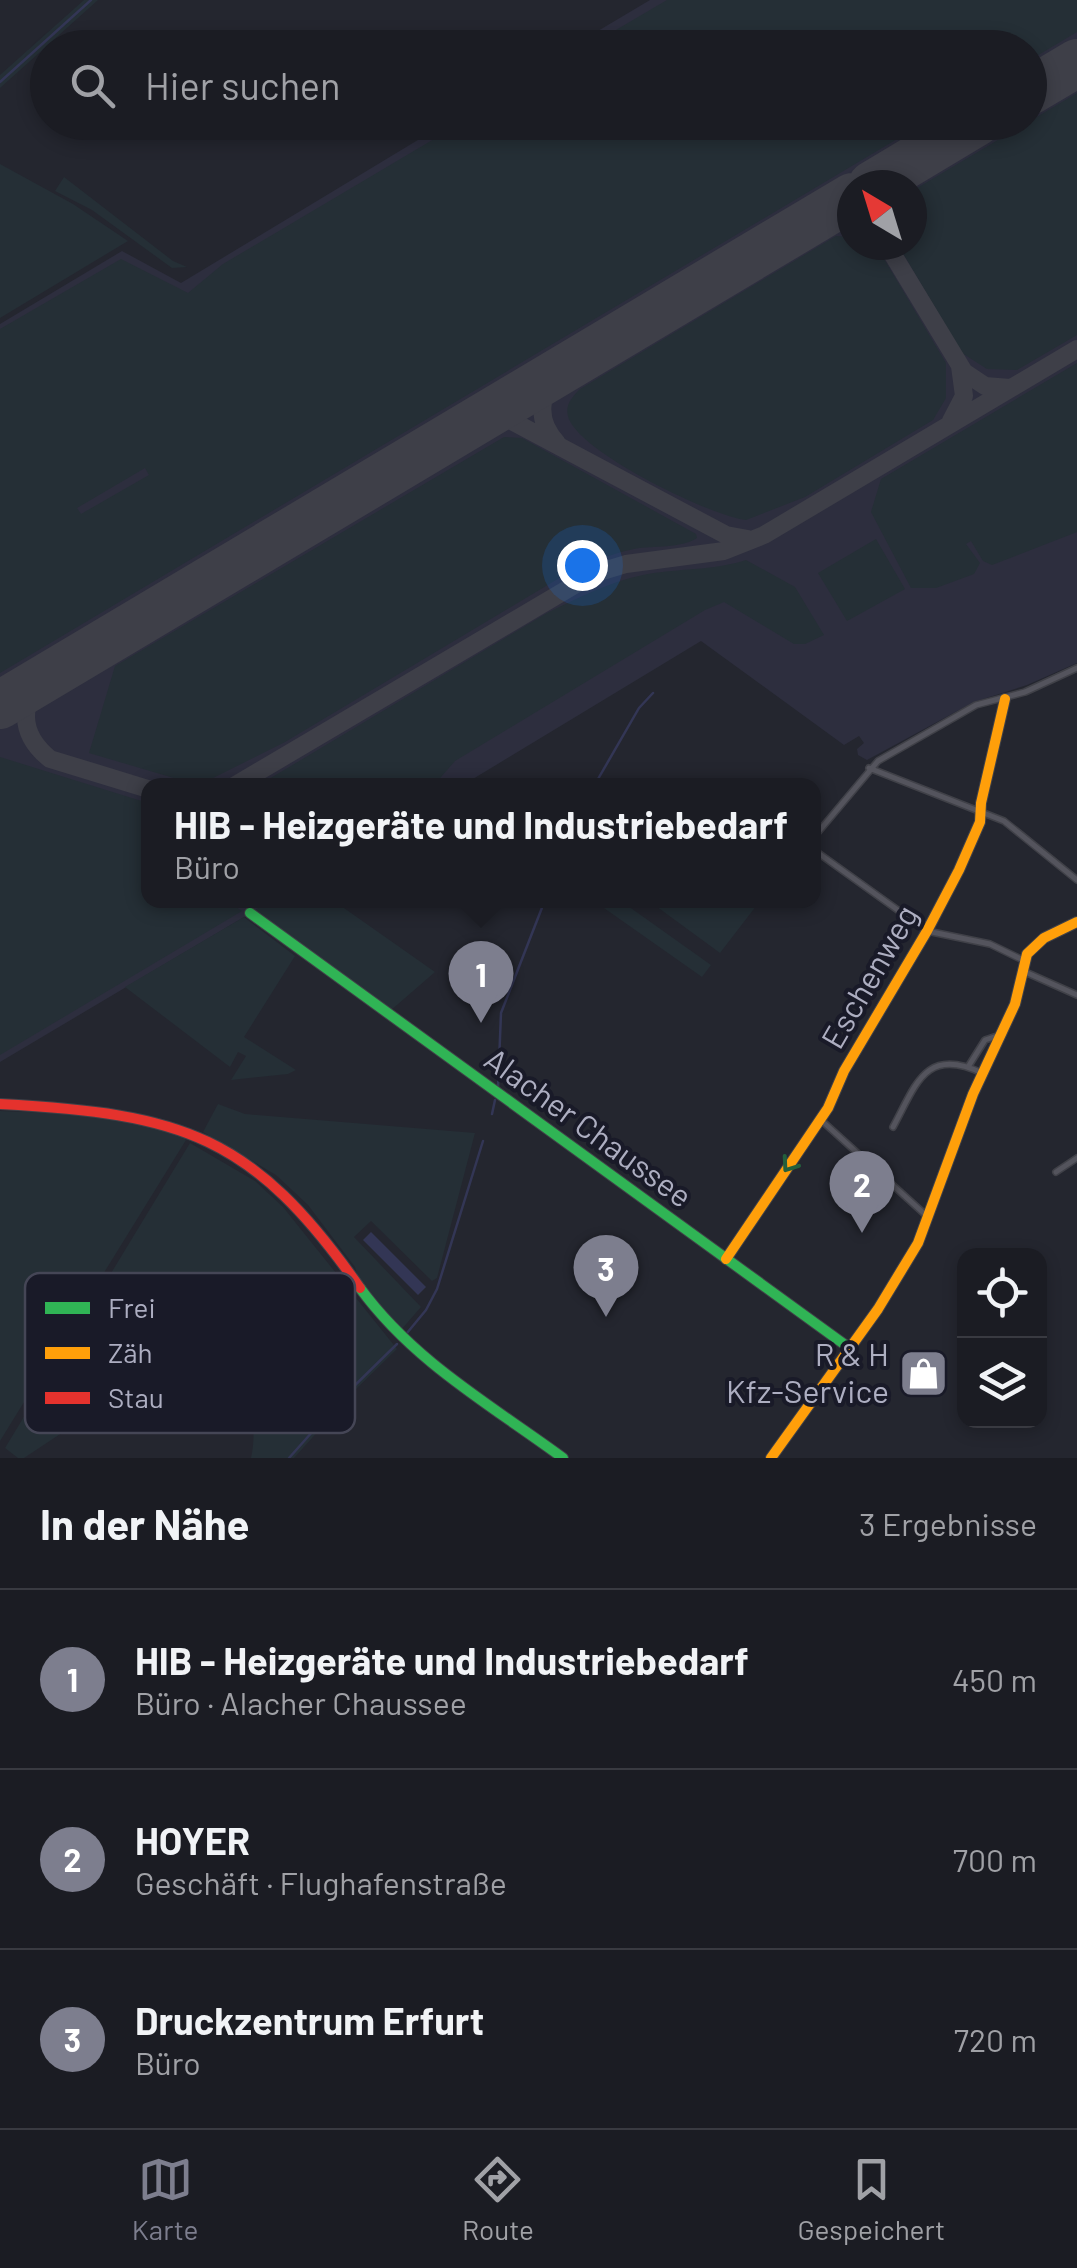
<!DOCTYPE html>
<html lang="de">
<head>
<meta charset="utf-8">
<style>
  body { margin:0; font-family:Barlow,sans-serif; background:#282930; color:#f1f3f6 }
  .controls { position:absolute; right:30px; bottom:30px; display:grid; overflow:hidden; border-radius:20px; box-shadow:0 5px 15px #0003 }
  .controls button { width:90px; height:90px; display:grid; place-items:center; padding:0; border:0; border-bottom:2px solid #393a41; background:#1b1c23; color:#f1f3f6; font:50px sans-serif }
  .compass { position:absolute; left:837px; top:170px; width:90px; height:90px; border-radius:50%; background:#1b1c23; box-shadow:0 5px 15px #0003; rotate:322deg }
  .you { position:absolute; left:582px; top:565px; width:35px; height:35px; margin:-25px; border:8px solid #fff; border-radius:50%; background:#1a73e8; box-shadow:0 0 0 15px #1a73e833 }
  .badge { display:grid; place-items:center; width:65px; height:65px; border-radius:50%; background:#7d7e8e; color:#fff; font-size:32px; font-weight:700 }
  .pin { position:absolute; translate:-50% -82px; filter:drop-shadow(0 2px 5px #0008) }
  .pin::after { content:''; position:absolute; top:52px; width:35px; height:30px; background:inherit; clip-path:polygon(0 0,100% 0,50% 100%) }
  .popup { position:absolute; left:141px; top:778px; width:680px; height:130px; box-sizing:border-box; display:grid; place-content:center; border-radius:20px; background:#1b1c23; filter:drop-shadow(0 2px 8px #0005); font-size:32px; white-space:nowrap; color:#a0a1a6 }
  .popup b { font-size:38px; color:#f1f3f6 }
  .popup::after { content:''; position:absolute; left:50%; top:100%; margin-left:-20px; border:20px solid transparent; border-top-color:#1b1c23 }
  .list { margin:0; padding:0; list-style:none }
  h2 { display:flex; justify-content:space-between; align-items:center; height:130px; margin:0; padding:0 40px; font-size:42px }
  h2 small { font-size:32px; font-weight:400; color:#a0a1a6 }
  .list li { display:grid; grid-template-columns:65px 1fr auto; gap:30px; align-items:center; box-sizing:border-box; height:180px; padding:0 40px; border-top:2px solid #393a41 }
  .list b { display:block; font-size:38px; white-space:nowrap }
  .list p { margin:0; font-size:32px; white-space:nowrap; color:#a0a1a6 }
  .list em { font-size:32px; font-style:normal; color:#a0a1a6 }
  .icon { flex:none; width:55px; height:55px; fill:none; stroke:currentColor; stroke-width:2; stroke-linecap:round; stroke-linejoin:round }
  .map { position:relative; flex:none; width:1077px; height:1458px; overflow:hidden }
  .search { position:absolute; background:#1b1c23; box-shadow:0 5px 15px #0003; left:30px; right:30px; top:30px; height:110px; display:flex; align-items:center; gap:25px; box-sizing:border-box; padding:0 35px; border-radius:55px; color:#a0a1a6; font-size:38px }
  .sheet { height:670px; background:#1b1c23 }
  nav { display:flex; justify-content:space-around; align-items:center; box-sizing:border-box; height:140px; border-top:2px solid #393a41; background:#1b1c23; font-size:28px; color:#a0a1a6 }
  nav a { display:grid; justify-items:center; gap:5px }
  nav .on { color:#7d7e8e }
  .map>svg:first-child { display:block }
  .airport { fill:#2d2e3e; fill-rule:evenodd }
  .green { fill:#252f36; fill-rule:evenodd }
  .water { fill:#333655 }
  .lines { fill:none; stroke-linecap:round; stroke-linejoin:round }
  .stream { stroke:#333655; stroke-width:2.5 }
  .taxiway { stroke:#3e3f48; stroke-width:18 }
  .runway { stroke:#3e3f48; stroke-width:48 }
  .street-casing { stroke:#404148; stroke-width:8 }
  .fast-casing { stroke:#404148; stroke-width:12 }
  .slow-casing { stroke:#404148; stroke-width:12 }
  .jam-casing { stroke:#404148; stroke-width:12 }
  .street { stroke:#54545d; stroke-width:5 }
  .fast { stroke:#30b455; stroke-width:10 }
  .slow { stroke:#ff9f0a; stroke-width:10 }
  .jam { stroke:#e5322d; stroke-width:10 }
  .oneway { stroke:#235f3c }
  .labels { text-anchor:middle; stroke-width:8; stroke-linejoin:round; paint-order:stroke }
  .street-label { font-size:32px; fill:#adaec1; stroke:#191a28 }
  .poi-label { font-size:32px; fill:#adaec1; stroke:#191a28; text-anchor:end }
  .key { fill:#191a28; stroke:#454656; stroke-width:2.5 }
  .key-label { font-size:28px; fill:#adaec1 }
</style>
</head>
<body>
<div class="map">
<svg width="1077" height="1458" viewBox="0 0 1077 1458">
  <rect width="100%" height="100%" fill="#24262f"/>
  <path class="airport" d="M 650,0 L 1077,0 L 1077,663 L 1027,685 L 974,702 L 867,760 L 858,755 L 857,749 L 864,743 L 859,736 L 844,745 L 701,641 L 463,785 L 148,786 L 148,900 L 271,901 L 0,1062 L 0,324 L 122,251 L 181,283 L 446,123 L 1030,122 L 1030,48 L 571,47 ZM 852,185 L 912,185 L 912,245 L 852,245 Z"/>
  <path class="green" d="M 84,0 L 98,0 L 0,88 L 0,75 Z
    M 667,0 L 1077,0 L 1077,32 L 1030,60 L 1030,48 L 587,47 Z
    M 1077,93 L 1077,335 L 1017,370 L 987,369 L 962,353 L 898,245 L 912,245 L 912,191 Z
    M 461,123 L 924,123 L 0,673 L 0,329 L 121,259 L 188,293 L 223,264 ZM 145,468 L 149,475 L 81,514 L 77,508 Z
    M 0,164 L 73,204 L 128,241 L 0,318 Z
    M 64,177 L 173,261 L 187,267 L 172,268 L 92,210 L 55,191 Z
    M 836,236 L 852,237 L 852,245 L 877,247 L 946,363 L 946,398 L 933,420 L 805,497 L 746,520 C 711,516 576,451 568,416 C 565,405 572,397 580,389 Z
    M 1077,363 L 1077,532 L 992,565 L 983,561 L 971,541 L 966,544 L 980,563 L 974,574 L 936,588 L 911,588 L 871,512 L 881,479 Z
    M 504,437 L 522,438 L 696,534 L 697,538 C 680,549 654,545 634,549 C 610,554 588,563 566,574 L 285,742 L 211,779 L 184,781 L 89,753 L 115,666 Z
    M 876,539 L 905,589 L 847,621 L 818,573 Z
    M 746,560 L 795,587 L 824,635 L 805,644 L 794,644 L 724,602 L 705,610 L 455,761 L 434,785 L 259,785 L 547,613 C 578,598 609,582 643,575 C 677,568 713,571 746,560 Z
    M 0,757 L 148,803 L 148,900 L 158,903 L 227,901 L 242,911 L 0,1055 Z
    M 271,901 L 334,901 L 435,972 L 390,1011 L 255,910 Z
    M 594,901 L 621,901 L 711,965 L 702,977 Z
    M 649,901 L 760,901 L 720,953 Z
    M 244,917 L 295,956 L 244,1037 L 296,1070 L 288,1074 L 231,1080 L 246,1056 L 238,1052 L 230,1067 L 125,987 Z
    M 218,1104 L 245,1114 L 475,1133 L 437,1278 L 432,1281 L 371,1221 L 354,1237 L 421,1307 L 401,1330 C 385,1313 360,1291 355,1267 L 308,1205 L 276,1175 L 203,1132 Z
    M 0,1111 C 63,1113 123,1115 184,1134 L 186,1140 L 0,1441 Z
    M 190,1143 L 255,1181 L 283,1207 L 397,1349 L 357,1388 L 294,1458 L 251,1458 C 261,1412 240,1378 201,1356 L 119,1395 L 24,1458 L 18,1458 L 5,1448 Z"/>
  <path class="water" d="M 371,1232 L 426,1287 L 418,1295 L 363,1240 Z"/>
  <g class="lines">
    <path class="stream" d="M 0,82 L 91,0
      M 594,786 L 639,708 L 653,693
      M 498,1088 L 501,1013 L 545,900
      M 492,1114 L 495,1100
      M 407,1333 L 426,1310 L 437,1289 L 483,1141
      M 244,1351 L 293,1407 L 307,1432
      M 289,1458 L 345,1395 L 397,1344"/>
    <path class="taxiway" d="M 882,185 L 905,165
      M 811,221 L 830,213 L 852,213
      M 887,245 L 964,372 L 985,386 L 1010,388
      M 951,421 L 964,396 L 960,366
      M 451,436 L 485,418 L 510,420 L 726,535 L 748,539
      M 557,443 C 533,417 540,387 567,367
      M 50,675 C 17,700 19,734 50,759 L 148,789
      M 234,786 L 593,574 L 626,564 L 724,551 L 764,535 L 1077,349"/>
    <path class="runway" d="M 1030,91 L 1077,63
      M 872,185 L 977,122
      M 0,705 L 852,197"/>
    <defs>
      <path id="street" d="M 869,768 L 1004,821 L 1077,880
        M 814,837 L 878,761 L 976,705 L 1025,692 L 1077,668
        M 814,850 L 927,931 L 990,944 L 1025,961
        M 1023,971 L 1077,995
        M 968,1067 L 985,1040 L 1000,1035
        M 821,1120 L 929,1218
        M 893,1127 C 916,1085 925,1046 982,1073
        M 1056,1172 L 1077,1158"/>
      <path id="fast" d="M 250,913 L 848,1347
        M 360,1288 C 414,1362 491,1405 563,1458"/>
      <path id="slow" d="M 726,1259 L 828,1108 L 844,1071 L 927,931 L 959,870 L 980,822 L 981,803 L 1005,699
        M 771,1458 L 878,1309 L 918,1243 L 973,1094 L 1015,1004 L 1027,954 L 1044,938 L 1077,922"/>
      <path id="jam" d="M 0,1104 C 183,1114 252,1134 360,1288"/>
    </defs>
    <use href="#street" class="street-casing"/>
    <use href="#fast" class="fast-casing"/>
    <use href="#slow" class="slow-casing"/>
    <use href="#jam" class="jam-casing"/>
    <use href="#street" class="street"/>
    <use href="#fast" class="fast"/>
    <use href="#slow" class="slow"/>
    <use href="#jam" class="jam"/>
  </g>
  <defs><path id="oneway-chevron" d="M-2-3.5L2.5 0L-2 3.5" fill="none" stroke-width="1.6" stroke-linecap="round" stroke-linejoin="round" transform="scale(2.5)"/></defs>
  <use class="oneway" href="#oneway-chevron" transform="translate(789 1165) rotate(125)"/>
  <defs>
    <symbol id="shop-square" viewBox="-11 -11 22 22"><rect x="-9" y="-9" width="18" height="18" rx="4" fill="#7d7e8e" stroke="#191a28"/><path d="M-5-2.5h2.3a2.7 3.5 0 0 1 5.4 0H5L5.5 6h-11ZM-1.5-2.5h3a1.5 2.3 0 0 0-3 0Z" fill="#fff"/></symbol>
  </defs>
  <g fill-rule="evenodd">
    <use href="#shop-square" x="896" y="1346" width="55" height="55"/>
  </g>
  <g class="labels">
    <g class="street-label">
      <text transform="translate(870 977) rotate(-60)" y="11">Eschenweg</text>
      <text transform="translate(588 1128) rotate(36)" y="11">Alacher Chaussee</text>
    </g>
    <g class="poi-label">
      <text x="889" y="1366">R &amp; H<tspan x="889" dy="37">Kfz-Service</tspan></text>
    </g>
  </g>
  <rect x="25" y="1273" width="330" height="160" rx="15" class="key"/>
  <rect x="45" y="1302" width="45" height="12" fill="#30b455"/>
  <rect x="45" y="1347" width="45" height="12" fill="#ff9f0a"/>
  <rect x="45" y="1392" width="45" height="12" fill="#e5322d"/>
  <g class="key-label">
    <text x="108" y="1318">Frei</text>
    <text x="108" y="1363">Zäh</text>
    <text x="108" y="1408">Stau</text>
  </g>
</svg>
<div class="controls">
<button><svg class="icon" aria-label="locate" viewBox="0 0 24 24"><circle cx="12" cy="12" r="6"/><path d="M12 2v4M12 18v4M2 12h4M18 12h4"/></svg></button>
<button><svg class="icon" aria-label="layers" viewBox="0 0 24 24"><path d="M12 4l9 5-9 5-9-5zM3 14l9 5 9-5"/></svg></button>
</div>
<svg class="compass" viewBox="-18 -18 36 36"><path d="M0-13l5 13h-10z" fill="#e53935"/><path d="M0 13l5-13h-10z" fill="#a0a1a6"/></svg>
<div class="you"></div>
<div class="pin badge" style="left:481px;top:1023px">1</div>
<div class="popup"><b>HIB - Heizgeräte und Industriebedarf</b>Büro</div>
<div class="pin badge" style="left:862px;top:1233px">2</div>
<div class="pin badge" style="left:606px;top:1317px">3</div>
<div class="search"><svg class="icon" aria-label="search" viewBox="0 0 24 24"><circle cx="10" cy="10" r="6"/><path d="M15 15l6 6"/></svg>Hier suchen</div>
</div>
<section class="sheet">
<h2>In der Nähe<small>3 Ergebnisse</small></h2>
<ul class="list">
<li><span class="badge">1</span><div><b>HIB - Heizgeräte und Industriebedarf</b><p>Büro · Alacher Chaussee</p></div><em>450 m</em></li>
<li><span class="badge">2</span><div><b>HOYER</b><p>Geschäft · Flughafenstraße</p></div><em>700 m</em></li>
<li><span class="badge">3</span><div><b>Druckzentrum Erfurt</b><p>Büro</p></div><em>720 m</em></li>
</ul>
</section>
<nav>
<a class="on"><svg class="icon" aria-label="map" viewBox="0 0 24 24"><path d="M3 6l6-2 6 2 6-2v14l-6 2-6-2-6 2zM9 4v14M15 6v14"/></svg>Karte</a>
<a><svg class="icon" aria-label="directions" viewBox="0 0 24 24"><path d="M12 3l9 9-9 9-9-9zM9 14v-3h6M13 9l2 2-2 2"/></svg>Route</a>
<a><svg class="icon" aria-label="saved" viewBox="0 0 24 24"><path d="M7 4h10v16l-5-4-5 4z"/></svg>Gespeichert</a>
</nav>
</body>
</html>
